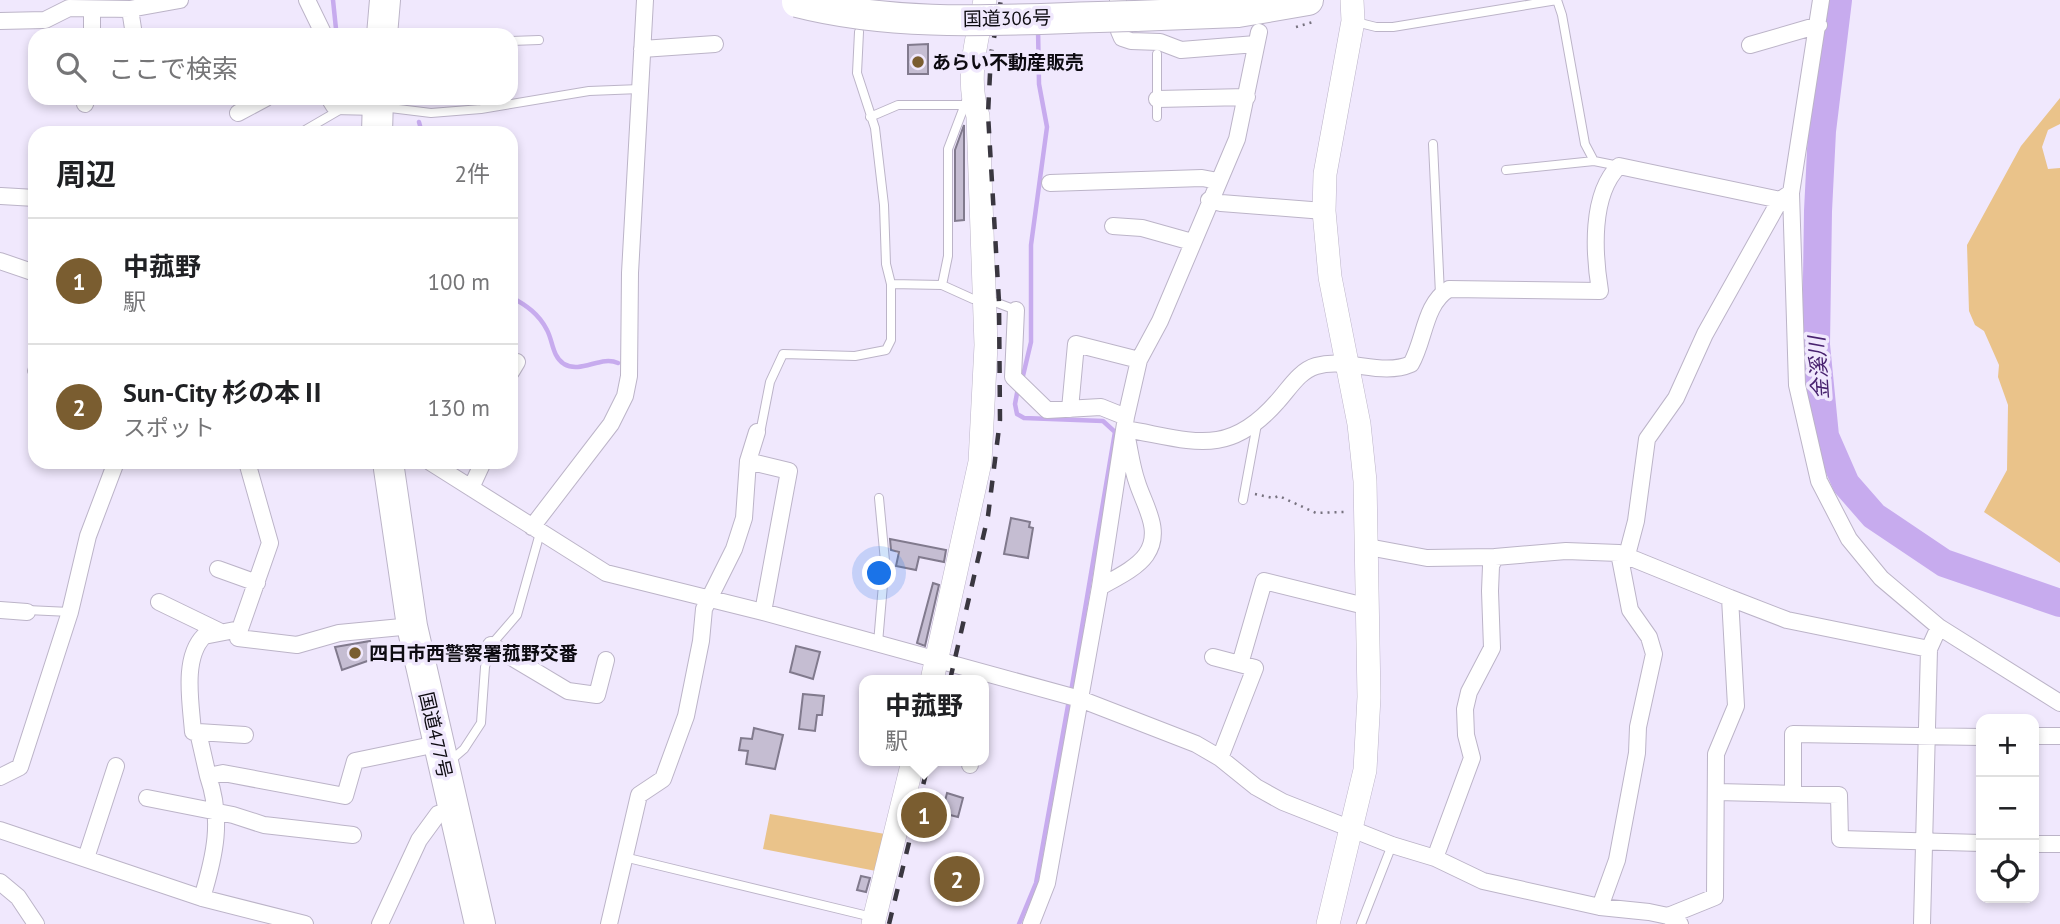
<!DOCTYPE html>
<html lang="ja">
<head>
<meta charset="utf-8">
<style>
  body { margin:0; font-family:"PT Sans","Noto Sans JP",sans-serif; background:#f2f2f2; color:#202124 }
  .controls { position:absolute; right:21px; bottom:21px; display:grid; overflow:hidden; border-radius:14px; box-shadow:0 4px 10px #0003 }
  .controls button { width:63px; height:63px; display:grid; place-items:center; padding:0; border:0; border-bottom:2px solid #e0e0e0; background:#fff; color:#202124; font:35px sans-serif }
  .you { position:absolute; left:880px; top:574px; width:24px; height:24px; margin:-18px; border:5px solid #fff; border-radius:50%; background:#1a73e8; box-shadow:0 0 0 10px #1a73e833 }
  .badge { display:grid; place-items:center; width:46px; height:46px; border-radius:50%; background:#7a5d30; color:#fff; font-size:23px; font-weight:700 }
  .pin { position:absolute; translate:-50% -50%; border:4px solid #fff; box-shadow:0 2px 7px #0006 }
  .popup { position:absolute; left:859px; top:675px; width:130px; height:91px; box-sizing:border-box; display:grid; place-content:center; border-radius:14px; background:#fff; filter:drop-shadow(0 2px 5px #0005); font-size:23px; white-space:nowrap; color:#757577 }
  .popup b { font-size:26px; color:#202124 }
  .popup::after { content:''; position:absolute; left:50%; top:100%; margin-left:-14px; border:14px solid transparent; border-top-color:#fff }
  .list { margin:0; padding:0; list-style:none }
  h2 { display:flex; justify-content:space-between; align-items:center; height:91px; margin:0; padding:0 28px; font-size:30px }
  h2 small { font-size:23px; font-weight:400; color:#757577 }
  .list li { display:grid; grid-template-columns:46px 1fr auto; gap:21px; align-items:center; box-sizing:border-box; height:126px; padding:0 28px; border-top:2px solid #e0e0e0 }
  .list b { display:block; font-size:26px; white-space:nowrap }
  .list p { margin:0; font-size:23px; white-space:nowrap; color:#757577 }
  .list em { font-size:23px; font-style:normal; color:#757577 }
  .icon { flex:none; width:38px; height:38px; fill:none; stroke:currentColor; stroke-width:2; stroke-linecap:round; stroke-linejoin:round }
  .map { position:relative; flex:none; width:2060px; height:924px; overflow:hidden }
  .search { position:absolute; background:#fff; box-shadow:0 4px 10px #0003; left:28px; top:28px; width:490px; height:77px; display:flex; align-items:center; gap:18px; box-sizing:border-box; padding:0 24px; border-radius:21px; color:#757577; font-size:26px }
  .panel { position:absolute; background:#fff; box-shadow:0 4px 10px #0003; left:28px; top:126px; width:490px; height:343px; border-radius:21px }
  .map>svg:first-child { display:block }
  .green { fill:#eac38a }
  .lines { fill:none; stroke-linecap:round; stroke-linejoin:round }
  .stream { stroke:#c7abee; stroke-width:4.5 }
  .river { stroke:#c7abee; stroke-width:28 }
  .building { fill:#c5bdd2; stroke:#817a8d; stroke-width:2 }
  .lane-casing { stroke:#bcb4c8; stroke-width:10 }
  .street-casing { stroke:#bcb4c8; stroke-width:18 }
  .secondary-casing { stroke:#bcb4c8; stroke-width:24 }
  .highway-casing { stroke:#bcb4c8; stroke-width:32 }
  .path { stroke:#77727f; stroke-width:2.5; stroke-dasharray:2 5; stroke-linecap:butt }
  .lane { stroke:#fff; stroke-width:8 }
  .street { stroke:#fff; stroke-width:16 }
  .secondary { stroke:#fff; stroke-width:23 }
  .highway { stroke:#fff; stroke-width:30 }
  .rail { stroke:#3a3740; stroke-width:4.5; stroke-dasharray:12 12; stroke-linecap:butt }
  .highway-bridge-casing { stroke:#bcb4c8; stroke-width:32; stroke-linecap:butt }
  .highway-bridge { stroke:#fff; stroke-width:30 }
  .poi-dot { fill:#7a5d30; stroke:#f0e8fd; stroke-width:2.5 }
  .labels { text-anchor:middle; stroke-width:7; stroke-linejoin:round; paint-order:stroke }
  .street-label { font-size:19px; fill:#0d0b11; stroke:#f0e8fd }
  .poi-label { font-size:19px; font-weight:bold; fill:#0d0b11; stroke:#f0e8fd; text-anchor:start }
  .water-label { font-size:21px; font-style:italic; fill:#48226f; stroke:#f0e8fd }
</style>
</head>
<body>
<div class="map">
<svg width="2060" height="924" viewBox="0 0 2060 924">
  <rect width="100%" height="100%" fill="#f0e8fd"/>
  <path class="green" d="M 2060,98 L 2060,124 L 2048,130 L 2042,147 L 2048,169 L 2060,168 L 2060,563 L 1984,512 L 2007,470 L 2008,405 L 1998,377 L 1999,365 L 1984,331 L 1975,325 L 1969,311 L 1967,245 L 2021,146 Z
    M 770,814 L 885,834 L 876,871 L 763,849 Z"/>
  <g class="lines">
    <path class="stream" d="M 333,0 L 336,29
      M 419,122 L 422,133
      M 511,297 C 526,305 539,314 547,330 C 553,341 552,356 564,364 C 581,374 601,355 618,363
      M 1022,380 L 1031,342 L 1031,245 L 1047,127 L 1039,84 L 1038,28
      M 1018,388 L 1015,404 L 1017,414 L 1024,418 L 1103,421 L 1115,432 L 1071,692
      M 1019,924 L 1036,883 L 1069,700"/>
    <path class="river" d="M 1838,0 L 1822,131 L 1818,211 L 1816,345 L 1825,436 L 1846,484 L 1874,516 L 1944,563 L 2060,603"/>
  </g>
  <path class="building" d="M 928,44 L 928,74 L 908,74 L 908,45 Z
    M 964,125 L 964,220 L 955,221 L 955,150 Z
    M 1011,518 L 1030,522 L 1029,527 L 1033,528 L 1028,558 L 1004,554 Z
    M 890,539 L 946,550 L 944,562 L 919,557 L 916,570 L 896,566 L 899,552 L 891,550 Z
    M 933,583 L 939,585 L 925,646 L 917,643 Z
    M 370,641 L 373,659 L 342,670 L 335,647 Z
    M 796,646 L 820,652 L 813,679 L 790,672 Z
    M 803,694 L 824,696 L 822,715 L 817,715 L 815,731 L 799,729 Z
    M 754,728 L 783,735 L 775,769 L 746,764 L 748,751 L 739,750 L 741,738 L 752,739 Z
    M 947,793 L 963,798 L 958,817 L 942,813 Z
    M 941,864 L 978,875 L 972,895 L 935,883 Z
    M 861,876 L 870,878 L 866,892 L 857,890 Z"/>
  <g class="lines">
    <defs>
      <path id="lane" d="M 1557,0 L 1562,15 L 1585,144 L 1594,161
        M 1356,22 L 1376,27 L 1393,27 L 1557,0
        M 859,32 L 857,73 L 875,128 L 884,205 L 886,264 L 891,284 L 942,285 L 973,299 L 984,298 L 1016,310
        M 511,41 L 539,40
        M 382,107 L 431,113 L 481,109 L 589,91 L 640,89
        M 870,117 L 898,105 L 965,105
        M 1157,117 L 1157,54
        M 300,133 L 343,108
        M 1433,144 L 1440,294
        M 1506,170 L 1594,161 L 1619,166
        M 942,285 L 948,256 L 948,149 L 967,99
        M 32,371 L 35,362
        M 757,432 L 761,428 L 770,382 L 783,354 L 855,356 L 886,350 L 891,340 L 891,284
        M 1243,500 L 1257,424
        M 27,610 L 70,612
        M 878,643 L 885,561 L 879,498
        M 450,761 L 464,749 L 481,723 L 485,667 L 491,645 L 517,615 L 540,533
        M 624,857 L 872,917
        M 1361,924 L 1392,845"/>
      <path id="street" d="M 307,0 L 324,35
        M 1118,0 L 1119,31 L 1122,38 L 1131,41 L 1160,42 L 1181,50 L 1256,44
        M 1821,0 L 1791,193 L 1797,385 L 1819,481 L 1849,539 L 1881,578 L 1939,627 L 2060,703
        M 130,9 L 134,35
        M 0,21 L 45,20 L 69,8 L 130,9 L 180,0
        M 92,35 L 92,9
        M 1750,45 L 1819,25
        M 642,49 L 715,44
        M 329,98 L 334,106 L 377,107
        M 1157,99 L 1247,97
        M 85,104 L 87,98
        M 238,113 L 266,98
        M 1050,183 L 1202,178 L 1218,181
        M 1,196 L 35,198
        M 1209,200 L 1221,203 L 1324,211
        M 1113,226 L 1142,228 L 1192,242
        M 0,261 L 35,273
        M 1016,310 L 1013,377 L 1047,410 L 1101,407 L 1126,417
        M 511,372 L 517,362
        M 1070,409 L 1076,344 L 1139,360
        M 1125,429 C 1191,440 1227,459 1277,402 C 1289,389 1299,371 1316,366 C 1348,357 1381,377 1411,364 C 1425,340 1424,304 1449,289 L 1600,291 C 1594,254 1590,195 1619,166 L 1780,200
        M 748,461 L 789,471 L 763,612
        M 430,462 L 606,573 L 763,612 L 1080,699 L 1196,744 L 1220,758 L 1256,787 L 1283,802 L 1392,845 L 1435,858 L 1483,881 L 1600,907 L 1649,912 L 1668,916 L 1680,924
        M 471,488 L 483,462
        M 532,527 L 611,424 L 625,396 L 629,376 L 630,273 L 645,0
        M 1368,547 L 1427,558 L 1495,557
        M 1627,555 L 1636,521 L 1647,439 L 1676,398 L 1705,334 L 1780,200 L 1789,194
        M 218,569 L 257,583
        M 1100,587 C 1114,579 1136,569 1146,555 C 1163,531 1144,505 1137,482 C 1132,468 1130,452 1127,438
        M 1730,598 L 1787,620 L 1929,649
        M 159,602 L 221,632
        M 0,610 L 27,612
        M 412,626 L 339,633 L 297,645 L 238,638 L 240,629 L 204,636 C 182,658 191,704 193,732 L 198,732 L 208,776 L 223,773 L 345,796 L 355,761 L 437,744
        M 240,629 L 270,543 L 247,462
        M 491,645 L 568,691 L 597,695 L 606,660
        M 1213,657 L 1255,668 L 1220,758
        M 1240,664 L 1264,581 L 1369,607
        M 198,732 L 245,735
        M 2034,736 L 2060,736
        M 970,761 L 970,765
        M 0,777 L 20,767 L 70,612 L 88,536 L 116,462
        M 1717,792 L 1839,795 L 1840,839 L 1981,843
        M 1793,793 L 1793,734 L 1981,737
        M 147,798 L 233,815 L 264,825 L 353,835
        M 0,830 L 202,898 L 305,924
        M 2034,844 L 2060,844
        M 86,858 L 116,766
        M 1435,858 L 1472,758 L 1466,735 L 1465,709 L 1469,692 L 1492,648 L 1490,591 L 1491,566 L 1495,557 L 1566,551 L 1619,553 L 1730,598 L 1736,706 L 1716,754 L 1715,897 L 1668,916
        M 0,882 L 18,897 L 36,924
        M 202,898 C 215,855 223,820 208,776
        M 1600,907 L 1617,860 L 1637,753 L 1638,727 L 1654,654 L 1649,637 L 1630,610 L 1619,553
        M 380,924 L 419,840 L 438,814 L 452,810
        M 609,924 L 639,795 L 663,779 L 686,716 L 701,641 L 704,609 L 734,549 L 744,518 L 748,461 L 757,432
        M 1031,924 L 1047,883 L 1100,587 L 1126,417 L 1139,360 L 1160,321 L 1237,139 L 1259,32
        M 1922,924 L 1929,649 L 1939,627"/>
      <path id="secondary" d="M 932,680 L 980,462 L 986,345 L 978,116 C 965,78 977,39 985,0
        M 873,924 L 913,761
        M 1328,924 L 1365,770 L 1369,697 L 1365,481 L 1359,424 L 1330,277 L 1324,211 L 1325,174 L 1353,21 L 1352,0"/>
      <path id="highway" d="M 1135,16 L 1238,12 L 1308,0
        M 382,35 L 385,0
        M 377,133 L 378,98
        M 388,462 L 412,626 L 480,924"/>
    </defs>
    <use href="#lane" class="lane-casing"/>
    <use href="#street" class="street-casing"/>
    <use href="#secondary" class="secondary-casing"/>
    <use href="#highway" class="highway-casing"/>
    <path class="path" d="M 1296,27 L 1313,22
      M 1255,494 L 1273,498 L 1279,496 L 1316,513 L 1345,512"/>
    <use href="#lane" class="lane"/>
    <use href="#street" class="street"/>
    <use href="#secondary" class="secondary"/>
    <use href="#highway" class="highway"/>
    <path class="rail" d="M 950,680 L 988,516 L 1000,420 L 999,302 L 988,114 L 991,54 L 1001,0
      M 889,924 L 929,761"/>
    <defs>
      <path id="highway-bridge" d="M 797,2 C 906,30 1024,18 1135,16"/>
    </defs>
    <use href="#highway-bridge" class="highway-bridge-casing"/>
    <use href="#highway-bridge" class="highway-bridge"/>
  </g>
  <g class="poi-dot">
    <circle cx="918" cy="62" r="7"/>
    <circle cx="355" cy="653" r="7"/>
  </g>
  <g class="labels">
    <g class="street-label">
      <text transform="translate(1007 18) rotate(-1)" y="7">国道306号</text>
      <text transform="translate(436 735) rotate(77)" y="7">国道477号</text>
    </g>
    <g class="poi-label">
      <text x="932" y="69">あらい不動産販売</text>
      <text x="369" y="660">四日市西警察署菰野交番</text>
    </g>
    <g class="water-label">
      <text transform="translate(1819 368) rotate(-94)" y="7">金溪川</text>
    </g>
  </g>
</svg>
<div class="controls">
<button>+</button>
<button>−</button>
<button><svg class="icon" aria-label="locate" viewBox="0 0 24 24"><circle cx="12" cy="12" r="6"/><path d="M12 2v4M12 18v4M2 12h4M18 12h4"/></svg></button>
</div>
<div class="you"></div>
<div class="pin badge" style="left:924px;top:815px">1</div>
<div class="popup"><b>中菰野</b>駅</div>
<div class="pin badge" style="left:957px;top:879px">2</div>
<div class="search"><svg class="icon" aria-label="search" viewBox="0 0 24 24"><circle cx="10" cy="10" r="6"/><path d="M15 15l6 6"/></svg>ここで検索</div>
<section class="panel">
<h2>周辺<small>2件</small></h2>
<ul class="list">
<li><span class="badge">1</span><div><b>中菰野</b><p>駅</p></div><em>100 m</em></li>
<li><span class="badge">2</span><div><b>Sun-City 杉の本Ⅱ</b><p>スポット</p></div><em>130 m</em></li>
</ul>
</section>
</div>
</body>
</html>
